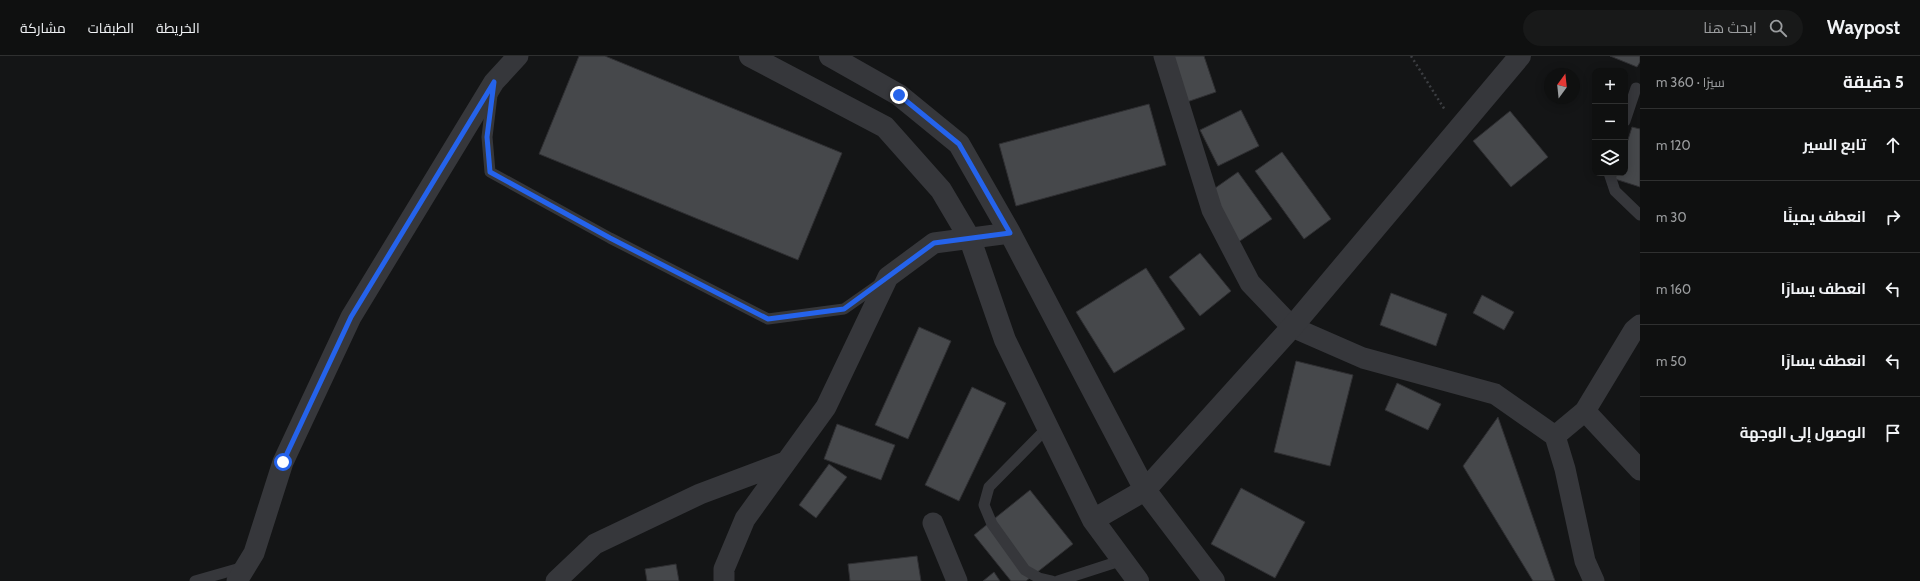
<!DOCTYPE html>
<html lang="ar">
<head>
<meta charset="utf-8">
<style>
  body { margin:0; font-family:Cabin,Cairo,sans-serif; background:#181919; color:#f1f3f6; direction:rtl }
  .controls { position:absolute; right:12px; top:12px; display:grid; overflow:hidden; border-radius:8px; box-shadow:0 2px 10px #0003 }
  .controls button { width:36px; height:36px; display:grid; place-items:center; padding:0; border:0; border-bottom:1px solid #2f3030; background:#0f1010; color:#f1f3f6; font:20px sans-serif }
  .compass { position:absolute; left:1544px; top:12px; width:36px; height:36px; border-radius:50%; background:#0f1010; box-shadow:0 2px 10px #0003; rotate:15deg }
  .stop { position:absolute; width:12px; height:12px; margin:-9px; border:3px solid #2563eb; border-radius:50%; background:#fff }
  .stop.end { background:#2563eb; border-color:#fff; box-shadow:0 1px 4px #0008 }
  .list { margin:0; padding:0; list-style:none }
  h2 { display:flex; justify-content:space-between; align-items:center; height:52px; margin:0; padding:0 16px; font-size:17px }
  h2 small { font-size:13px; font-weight:400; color:#9b9d9f }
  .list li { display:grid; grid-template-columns:26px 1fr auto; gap:12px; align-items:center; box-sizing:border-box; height:72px; padding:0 16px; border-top:1px solid #2f3030 }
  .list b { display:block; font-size:15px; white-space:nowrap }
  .list em { font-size:13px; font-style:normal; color:#9b9d9f }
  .icon { flex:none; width:22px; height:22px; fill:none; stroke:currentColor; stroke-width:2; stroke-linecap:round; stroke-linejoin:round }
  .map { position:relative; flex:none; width:1640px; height:525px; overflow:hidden; direction:ltr }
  header { display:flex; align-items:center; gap:24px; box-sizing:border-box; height:56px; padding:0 20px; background:#0f1010; border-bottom:1px solid #2f3030 }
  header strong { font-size:19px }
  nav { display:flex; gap:22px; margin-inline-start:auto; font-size:14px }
  .search { width:280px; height:36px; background:#181919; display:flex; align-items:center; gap:10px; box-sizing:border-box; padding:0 14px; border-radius:22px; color:#9b9d9f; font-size:15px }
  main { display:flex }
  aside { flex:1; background:#0f1010 }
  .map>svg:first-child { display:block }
  .building { fill:#46484b; stroke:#2f2f32 }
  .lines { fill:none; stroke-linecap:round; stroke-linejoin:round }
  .path { stroke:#3c3e42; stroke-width:2.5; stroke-dasharray:2 3; stroke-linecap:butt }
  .service { stroke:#36373b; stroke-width:11 }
  .minor { stroke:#36373b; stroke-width:21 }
  .tertiary { stroke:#36373b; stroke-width:22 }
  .route { stroke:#2563eb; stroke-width:5 }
</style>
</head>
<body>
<header>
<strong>Waypost</strong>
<div class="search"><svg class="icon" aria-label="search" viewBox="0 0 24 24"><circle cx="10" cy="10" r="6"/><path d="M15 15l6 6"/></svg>ابحث هنا</div>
<nav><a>الخريطة</a><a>الطبقات</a><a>مشاركة</a></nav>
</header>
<main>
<aside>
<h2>5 دقيقة<small>سيرًا · 360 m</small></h2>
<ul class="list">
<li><svg class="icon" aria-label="ahead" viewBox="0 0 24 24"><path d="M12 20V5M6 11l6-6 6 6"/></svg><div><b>تابع السير</b></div><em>120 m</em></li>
<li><svg class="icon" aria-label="right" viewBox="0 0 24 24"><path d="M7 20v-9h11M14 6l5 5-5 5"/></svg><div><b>انعطف يمينًا</b></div><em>30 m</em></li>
<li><svg class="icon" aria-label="left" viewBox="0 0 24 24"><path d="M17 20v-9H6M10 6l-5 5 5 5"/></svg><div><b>انعطف يسارًا</b></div><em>160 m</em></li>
<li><svg class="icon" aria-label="left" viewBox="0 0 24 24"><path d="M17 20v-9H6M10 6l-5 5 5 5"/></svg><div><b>انعطف يسارًا</b></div><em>50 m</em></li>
<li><svg class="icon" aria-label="arrive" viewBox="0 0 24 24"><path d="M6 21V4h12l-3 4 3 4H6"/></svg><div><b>الوصول إلى الوجهة</b></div></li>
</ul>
</aside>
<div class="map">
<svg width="1640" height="525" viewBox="0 0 1640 525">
  <rect width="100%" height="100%" fill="#141516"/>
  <path class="building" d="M 579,0 L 605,0 L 842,97 L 798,204 L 539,98 Z
    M 1165,0 L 1204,0 L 1216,36 L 1181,48 Z
    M 1610,0 L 1640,0 L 1640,6 L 1637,11 Z
    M 1149,48 L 1166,109 L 1016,150 L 999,88 Z
    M 1241,54 L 1259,90 L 1218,110 L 1200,74 Z
    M 1510,55 L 1548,101 L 1511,131 L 1473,85 Z
    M 1632,71 L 1640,73 L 1640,131 L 1615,123 L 1617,117 L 1625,117 L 1625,93 Z
    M 1282,96 L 1331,163 L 1304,183 L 1255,115 Z
    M 1238,116 L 1272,163 L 1234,189 L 1201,142 Z
    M 1200,197 L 1231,235 L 1200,260 L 1169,221 Z
    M 1146,212 L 1185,273 L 1114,317 L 1076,256 Z
    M 1391,237 L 1447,258 L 1436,290 L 1380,269 Z
    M 1482,239 L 1514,256 L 1504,274 L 1473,257 Z
    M 919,271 L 951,285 L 908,383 L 875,369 Z
    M 1296,305 L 1353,319 L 1330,410 L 1274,396 Z
    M 1397,327 L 1441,348 L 1428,374 L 1385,354 Z
    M 972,331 L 1006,347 L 959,445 L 925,429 Z
    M 1498,361 L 1555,525 L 1533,525 L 1463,410 Z
    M 837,368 L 895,389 L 881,424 L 824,403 Z
    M 829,408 L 847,421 L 816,462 L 799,449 Z
    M 1241,432 L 1305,466 L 1275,522 L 1211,488 Z
    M 1030,434 L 1073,488 L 1026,525 L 1011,525 L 974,479 Z
    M 917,500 L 921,525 L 850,525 L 848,508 Z
    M 676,508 L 679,525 L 647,525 L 645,513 Z
    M 994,516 L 1000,525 L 983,525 Z"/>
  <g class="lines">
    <path class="path" d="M 1411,0 L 1445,54"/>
    <path class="service" d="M 492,39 L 487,81 L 490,116 L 610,182 L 768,263 L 844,253 L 881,227
      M 1625,65 L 1636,32
      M 1609,117 L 1615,135 L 1640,159
      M 1048,371 L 989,431 L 984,449 L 992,468 L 1025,514 L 1039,522 L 1052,525
      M 195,525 L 244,511
      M 1058,525 L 1123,504"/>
    <path class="minor" d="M 1164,0 L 1212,154 L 1250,227 L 1292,271 L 1363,302 L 1495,338 L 1555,380 L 1565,413 L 1585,505 L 1594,525
      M 1585,355 L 1640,414
      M 1555,380 L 1585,355 L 1634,274 L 1640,269
      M 933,467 L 957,525
      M 237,525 L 254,497 L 283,406 L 351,261 L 494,26 L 518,0
      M 556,525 L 595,488 L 700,438 L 785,406
      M 724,525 L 724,513 L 745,463 L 826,351 L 888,221 L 934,187 L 1010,177"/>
    <path class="tertiary" d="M 750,0 L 885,71 L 941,134 L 970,183 L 1005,284 L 1093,464 L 1138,525
      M 830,0 L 899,39 L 959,88 L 1010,177 L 1145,434 L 1214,525
      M 1093,464 L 1145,434 L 1292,271 L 1520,0"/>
  </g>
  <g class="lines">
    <path class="route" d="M 283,406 L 351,261 L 494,26 L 487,81 L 490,116 L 610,182 L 768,263 L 844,253 L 934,187 L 1010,177 L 959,88 L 899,39"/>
  </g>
</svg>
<div class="controls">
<button>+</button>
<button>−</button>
<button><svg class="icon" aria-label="layers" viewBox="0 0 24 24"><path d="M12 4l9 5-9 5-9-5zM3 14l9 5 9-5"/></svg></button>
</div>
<svg class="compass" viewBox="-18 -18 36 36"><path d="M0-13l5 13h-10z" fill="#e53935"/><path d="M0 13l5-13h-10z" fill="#9b9d9f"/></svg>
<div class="stop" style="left:283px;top:406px"></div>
<div class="stop end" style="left:899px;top:39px"></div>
</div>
</main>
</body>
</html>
